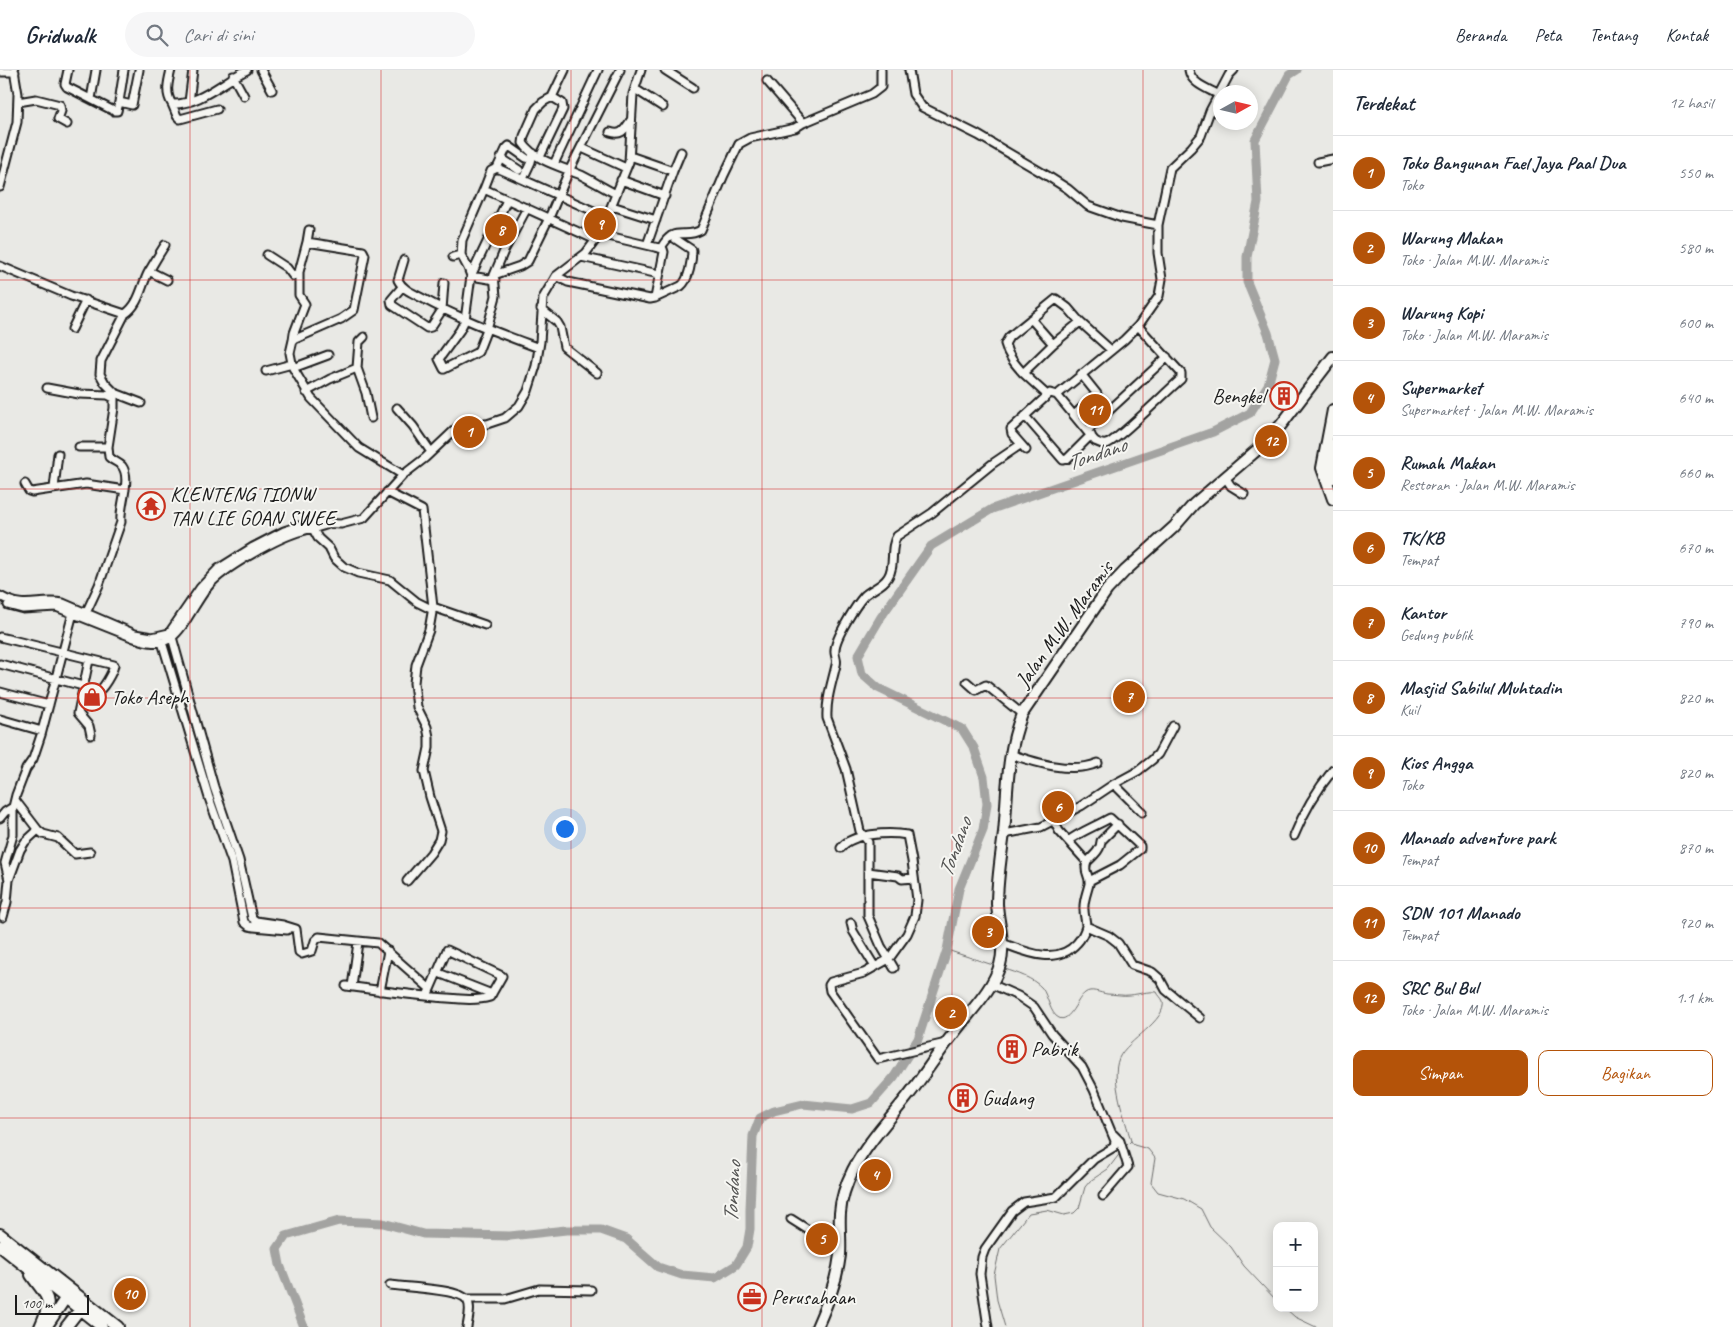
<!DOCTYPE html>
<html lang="id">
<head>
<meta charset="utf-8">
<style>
  body { margin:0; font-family:Caveat,sans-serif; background:#f6f6f7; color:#1f2937 }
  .controls { position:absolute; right:15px; bottom:15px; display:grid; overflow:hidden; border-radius:10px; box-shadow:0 2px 12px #0003 }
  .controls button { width:45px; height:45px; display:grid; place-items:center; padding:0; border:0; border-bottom:1px solid #e0e1e3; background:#fff; color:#1f2937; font:25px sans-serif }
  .compass { position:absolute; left:1213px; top:15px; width:45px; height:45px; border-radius:50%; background:#fff; box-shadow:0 2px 12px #0003; rotate:82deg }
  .scale { position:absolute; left:15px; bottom:12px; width:74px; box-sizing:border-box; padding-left:5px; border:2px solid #1c1c1c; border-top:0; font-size:14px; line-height:18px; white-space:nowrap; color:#1c1c1c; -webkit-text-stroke:4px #f6f6f2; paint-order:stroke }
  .you { position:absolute; left:564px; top:758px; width:18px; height:18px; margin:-12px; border:4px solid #fff; border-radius:50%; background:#1a73e8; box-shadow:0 0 0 8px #1a73e833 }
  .badge { display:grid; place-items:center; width:32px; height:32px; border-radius:50%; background:#b45309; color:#fff; font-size:16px; font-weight:700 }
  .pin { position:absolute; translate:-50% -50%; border:2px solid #fff; box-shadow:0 1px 5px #0006 }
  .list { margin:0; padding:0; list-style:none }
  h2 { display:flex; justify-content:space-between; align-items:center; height:65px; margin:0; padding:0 20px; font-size:21px }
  h2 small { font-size:16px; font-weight:400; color:#747a83 }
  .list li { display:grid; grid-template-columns:32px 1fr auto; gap:15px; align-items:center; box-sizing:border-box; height:75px; padding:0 20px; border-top:1px solid #e0e1e3 }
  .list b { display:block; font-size:19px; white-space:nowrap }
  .list p { margin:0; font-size:16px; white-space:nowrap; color:#747a83 }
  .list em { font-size:16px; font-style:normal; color:#747a83 }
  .actions { display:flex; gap:10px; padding:15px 20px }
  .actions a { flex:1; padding:11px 0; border:1px solid #b45309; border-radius:10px; text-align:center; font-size:18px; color:#b45309 }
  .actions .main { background:#b45309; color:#fff }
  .icon { flex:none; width:28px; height:28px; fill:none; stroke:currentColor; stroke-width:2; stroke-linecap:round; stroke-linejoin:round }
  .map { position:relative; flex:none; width:1333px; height:1257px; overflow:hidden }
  header { display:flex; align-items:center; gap:30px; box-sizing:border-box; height:70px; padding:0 25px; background:#fff; border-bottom:1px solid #e0e1e3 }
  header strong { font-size:24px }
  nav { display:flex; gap:28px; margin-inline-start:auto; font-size:18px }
  .search { width:350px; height:45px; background:#f6f6f7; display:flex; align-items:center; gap:12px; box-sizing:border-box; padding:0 18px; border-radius:28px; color:#747a83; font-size:19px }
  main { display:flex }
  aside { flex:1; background:#fff }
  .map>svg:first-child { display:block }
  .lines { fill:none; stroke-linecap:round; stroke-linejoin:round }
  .stream { stroke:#6d6d6c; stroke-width:1 }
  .river { stroke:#a3a3a1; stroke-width:9 }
  .minor-casing { stroke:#1c1c1c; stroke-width:11 }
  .highway-casing { stroke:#1c1c1c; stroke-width:14 }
  .minor { stroke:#f6f6f2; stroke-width:7 }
  .highway { stroke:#f6f6f2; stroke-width:10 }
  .grid { fill:none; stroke:#d62828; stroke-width:1; stroke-opacity:0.55 }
  .labels { text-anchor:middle; stroke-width:4; stroke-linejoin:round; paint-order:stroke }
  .poi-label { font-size:21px; fill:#1c1c1c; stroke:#f6f6f2; text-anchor:start }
  .street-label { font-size:21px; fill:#1c1c1c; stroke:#f6f6f2 }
  .water-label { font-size:22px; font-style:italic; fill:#525251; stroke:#f6f6f2 }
</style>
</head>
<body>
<header>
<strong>Gridwalk</strong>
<div class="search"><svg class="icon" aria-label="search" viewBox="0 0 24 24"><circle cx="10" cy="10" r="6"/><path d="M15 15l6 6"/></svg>Cari di sini</div>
<nav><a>Beranda</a><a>Peta</a><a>Tentang</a><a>Kontak</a></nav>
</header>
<main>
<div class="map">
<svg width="1333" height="1257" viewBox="0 0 1333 1257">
  <rect width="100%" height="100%" fill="#e9e9e5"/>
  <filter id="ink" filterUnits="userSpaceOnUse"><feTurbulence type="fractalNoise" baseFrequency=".02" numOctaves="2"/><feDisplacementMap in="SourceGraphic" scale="10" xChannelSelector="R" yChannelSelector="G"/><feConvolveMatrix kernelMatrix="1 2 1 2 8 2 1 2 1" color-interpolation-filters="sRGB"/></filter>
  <g filter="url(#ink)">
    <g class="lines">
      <path class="stream" d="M 947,880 L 996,896
        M 1005,899 C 1017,903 1033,908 1042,918 C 1048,926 1050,944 1059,948 C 1070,953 1077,928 1085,923 C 1091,918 1100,923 1107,924 C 1114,924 1123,926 1130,925 C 1140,924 1147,921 1157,922 C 1158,925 1162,928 1163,931 C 1167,951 1127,970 1119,988 C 1110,1010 1125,1048 1131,1071 L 1134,1075 L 1148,1079 L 1155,1088 L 1151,1113 L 1158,1122 L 1184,1129 L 1201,1139 L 1210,1157 L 1231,1177 L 1244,1196 L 1277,1231
        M 1125,1077 L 1131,1071
        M 1285,1238 L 1295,1247 L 1316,1257
        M 1005,1257 L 997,1230 L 994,1205 L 1000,1179 L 1029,1143 L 1047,1140 L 1064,1145 L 1074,1143 L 1079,1138 L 1085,1117 L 1090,1111 L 1108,1099 L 1121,1082"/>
      <path class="river" d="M 304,1257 L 280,1195 L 277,1179 L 286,1166 L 339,1151 L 383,1153 L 423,1164 L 510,1166 L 566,1160 L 601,1160 L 626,1169 L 658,1197 L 682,1205 L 715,1208 L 736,1195 L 747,1177 L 750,1159 L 750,1139 L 753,1066 L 760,1048 L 774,1041 L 803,1034 L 852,1039 L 871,1033 L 894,1007 L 918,969 L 947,880 L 959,819 L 983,760 L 987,734 L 984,707 L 974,678 L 962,659 L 878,618 L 862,604 L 858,586 L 881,547 L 931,476 L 992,439 L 1213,362 L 1250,343 L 1268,315 L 1275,289 L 1268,263 L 1247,212 L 1247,187 L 1258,132 L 1255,70 L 1289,5 L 1297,0"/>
      <defs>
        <path id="minor" d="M 68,0 L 65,14 L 67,17 L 114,41 L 117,41 L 119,32
          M 124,0 L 119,32 L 132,35 L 139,0
          M 171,0 C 168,12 165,23 172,34 C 200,35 223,11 247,0
          M 261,0 L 272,20
          M 565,0 L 552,27 L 543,32 L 536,39 L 524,66 L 523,73 C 535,91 562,97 581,105 C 593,111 604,118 616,124
          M 665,0 L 693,18
          M 909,0 L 913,24 L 922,37 L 978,65 L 1046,105 L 1068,119 L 1088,136 L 1122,148 L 1158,155
          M 1189,0 C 1191,14 1209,19 1219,25
          M 0,2 L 15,2
          M 233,6 L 244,26
          M 767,11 L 803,53
          M 635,19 L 663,37
          M 91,29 L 96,0
          M 18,32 L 36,29 L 60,35 L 61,41 L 58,49 L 67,54
          M 189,32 L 193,0
          M 172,34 L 177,46 L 180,49 L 217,39
          M 610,62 C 622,66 624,60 631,50
          M 582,78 L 626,98
          M 630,86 L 673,101 L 647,175
          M 540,87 L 563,39 L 562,33 L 552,27
          M 501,88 L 519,100
          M 1318,92 L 1333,89
          M 554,94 L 598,0
          M 497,98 L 506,79 L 509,76 L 526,88
          M 673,101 L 681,82
          M 523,109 L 531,92 L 533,83
          M 621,110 L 665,126
          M 0,117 L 17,52 L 18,24 L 14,0
          M 484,119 L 462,170 L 461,185 L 468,198 L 471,206 L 465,250 L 460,260 L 439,289 L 444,299 L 478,282 L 487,259 L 496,226 L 494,205 L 504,181 L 527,138
          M 612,136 L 656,150
          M 309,160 L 307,172 L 363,181 L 365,185 L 354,240 L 341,249 L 293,270 L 290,283 L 293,298 L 311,328 L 359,378 L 403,405
          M 600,164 L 663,179 L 664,182 L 655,228
          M 596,170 L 484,119 L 491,101 L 497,98 L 607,147
          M 661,178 C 674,154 684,170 701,160 L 724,105 L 739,74 L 750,68 L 795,58 L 803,53 L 872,24 L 881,17 L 881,0
          M 267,185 L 287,198 L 293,206 L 299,202 L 299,225 L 305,234 L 294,263 L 293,270
          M 453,187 L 461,185
          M 581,187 L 659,204
          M 404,190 L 398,210 C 403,220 413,223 422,228 C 460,249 499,263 539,278
          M 0,196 L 71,226 L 125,244 C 139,235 141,217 148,203 C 154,193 159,184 165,175
          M 149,201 L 167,210
          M 299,202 L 307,172
          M 494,205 L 520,196 L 528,191 L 549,148 L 569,101 L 620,0
          M 556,206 L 568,212 L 650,229 L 655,228 L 681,216 C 689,210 692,190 692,180 L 671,166
          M 495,210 L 471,206 L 507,130
          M 402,217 L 391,230 L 392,235 L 427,258 L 431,257 L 442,240 L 444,213
          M 541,239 L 557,252 L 560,257 L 564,277 L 597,303
          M 125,244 L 101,291 L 100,304 L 105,313 L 115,323 L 141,333
          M 1031,249 L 1053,274
          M 72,259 L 86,230
          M 364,267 L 359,272 L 357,298 L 366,323 L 371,348
          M 293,298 L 328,285
          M 266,301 L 292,294
          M 1023,303 C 1015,294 1008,286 1005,274 L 1009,267 L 1056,229 L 1068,238 L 1080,252
          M 47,318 L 79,324 L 108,325 L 114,328 L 114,338 L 108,377
          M 306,322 L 330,309 L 357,298
          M 1046,324 L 1023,303 L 1053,274 L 1080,252 L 1111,280
          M 1057,325 L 1124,270 L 1138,256 L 1159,226 L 1162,209 L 1158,183 L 1158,155 L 1170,98 L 1191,78 L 1201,66 L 1210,41 L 1229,5 L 1234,0
          M 397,338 L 413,356 L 431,382
          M 1074,345 L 1097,324 L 1081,304
          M 1025,346 L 1063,390 L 1067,389 L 1091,365
          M 1088,360 L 1167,287
          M 79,377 L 108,377 L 109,387 C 113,391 118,392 122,396 C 132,409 119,436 121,452 L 99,515 L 86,543
          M 1026,380 L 1012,364 L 1011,359 L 1050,323 L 1057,325 L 1095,371 C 1099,373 1102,375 1106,374 C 1116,372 1168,320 1181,309 L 1181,303 L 1138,256
          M 1225,407 L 1231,416 L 1244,424
          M 25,414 L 29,421 L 32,422 L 86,414 L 125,420
          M 54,418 L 58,384
          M 387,422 L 422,440 L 433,537 L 429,560 L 416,595 L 414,613 L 417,637 L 427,657 L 429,667 L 429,678 L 424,701 L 430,727 L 441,761 L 439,770 L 431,783 L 407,811
          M 313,459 L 318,468 L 329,478 L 334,488 L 344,497 L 358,503 L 390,510 L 417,532 L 433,540
          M 0,526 C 26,541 39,528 63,533 L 135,564 L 152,567 L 169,563 L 200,518 L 218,499 L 253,477 L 284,461 L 299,456 L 316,453 L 341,454 L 364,448 L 403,405 L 425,388 L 462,353 L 487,354 L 505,348 L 519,336 L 528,321 L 536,296 L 540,272 L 543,228 L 556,206 L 586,183 L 600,164 L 629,92 L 633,24 L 641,0
          M 8,535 L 23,539 L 56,537 L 134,568 C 146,572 160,576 171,568 C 186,557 198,526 212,512 C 229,495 279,467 302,461 C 311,458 319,458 328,454
          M 433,537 L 485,555
          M 0,567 L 114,595 C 113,602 103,620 96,623 C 93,624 89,623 87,623
          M 172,567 L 214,717 L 239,790 L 252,848 L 256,851 L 283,855 L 296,859 L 299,882 L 302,884 L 312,881 L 315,871 L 319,867 L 378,873 L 429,918
          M 162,572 L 209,728 L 232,792 L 244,852 L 249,856 L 254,857 L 287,860 L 290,858
          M 89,590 L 78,643 L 89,656 L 91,665
          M 0,594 L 83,616
          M 967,612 L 976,620 L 986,615 L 1022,644
          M 0,622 L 49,635
          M 0,649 L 42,661
          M 1010,684 C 1037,693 1071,704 1098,693
          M 1114,714 L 1142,742
          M 15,730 L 38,760
          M 0,748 L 5,742 L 13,737
          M 1004,764 L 1041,757 L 1081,736 L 1114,714 L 1138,701 L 1152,690 L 1158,684 L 1173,656
          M 1294,766 C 1304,741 1316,721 1333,700
          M 1068,771 C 1080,762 1096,756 1110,748 L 1140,776 L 1140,779 L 1120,795 L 1089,811
          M 841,778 C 851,763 890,762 907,765 L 912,791 L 917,830 L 915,846 L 907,864 L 889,889 L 864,903 L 831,912 L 829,915 L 830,921 L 878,989 L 946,973
          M 1087,792 C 1093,786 1101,780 1101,771 L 1118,754
          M 868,802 L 898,806 L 902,809 L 914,808
          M 9,810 L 20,780 L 25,772 L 38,760 L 43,764 L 58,768 L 75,784 L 90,782
          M 3,847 L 7,832 L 9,810 L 5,793 L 13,765 L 13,737 L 16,725 L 26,699 L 33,689 L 41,665 L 73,543
          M 851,853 L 853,861 L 875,897
          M 1086,856 L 1109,866 L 1118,873 L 1132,895 L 1152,902 L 1160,909 L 1166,920 L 1200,948
          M 1002,873 C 1026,882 1057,896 1077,873 C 1081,869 1085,861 1086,856 C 1086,851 1084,845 1084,840 C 1083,831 1087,823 1089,814 C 1090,804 1083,803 1087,792 L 1059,761 L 1054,751
          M 894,898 L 881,876 L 868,846 L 868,772 L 860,761 L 846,699 L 827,648 C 826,629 832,613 836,595 C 838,589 834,585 835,580 C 835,568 856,535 864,526 C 871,519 883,516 888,507 C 896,495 889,478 897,466 L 932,443 L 992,394 L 1020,375
          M 436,902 L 492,924
          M 346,916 C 375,920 405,924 435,927 C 452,928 473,932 490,927 L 502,906 L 447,880 L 427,926
          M 352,917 L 358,872
          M 380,921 L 388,881
          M 1103,1126 L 1128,1097 L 1120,1071 L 1113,1064
          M 791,1149 L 810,1161 L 841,1172
          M 390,1215 C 403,1217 461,1219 467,1230 C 472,1237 468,1249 467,1257
          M 467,1229 L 505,1229 L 539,1219 L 591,1220
          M 988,1257 L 980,1204 L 982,1187 L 985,1179 L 1012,1141 L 1024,1132 L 1056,1127 L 1094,1089 L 1114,1077 L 1115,1071 L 1094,1020 L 1082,997 L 1052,964 L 1034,937 L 1018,926 L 991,914"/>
        <path id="highway" d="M 1333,340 L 1322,398 L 1333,429
          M 1333,375 L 1331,397 L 1333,408
          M 0,1164 L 118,1257
          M 0,1176 L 102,1257
          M 31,1205 C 48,1230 54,1226 40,1257
          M 46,1257 L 69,1223
          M 66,1257 L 84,1234
          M 817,1257 C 827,1234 837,1211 840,1185 C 841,1171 839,1157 840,1143 C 841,1128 846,1114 853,1100 C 867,1073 888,1051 907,1027 C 923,1007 937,984 954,963 C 970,941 992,921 1000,895 C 1006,875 998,854 997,834 C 997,810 1001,787 1004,763 C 1008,720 1006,685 1022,644 L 1107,520 L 1125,501 L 1174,457 L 1194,434 L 1257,380 L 1281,355 L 1333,287"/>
      </defs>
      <use href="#minor" class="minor-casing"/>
      <use href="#highway" class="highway-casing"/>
      <use href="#minor" class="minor"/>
      <use href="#highway" class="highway"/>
    </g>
  </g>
  <path class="grid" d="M 190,0 L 190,1257M 381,0 L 381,1257M 571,0 L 571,1257M 762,0 L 762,1257M 952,0 L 952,1257M 1143,0 L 1143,1257M 0,210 L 1333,210M 0,419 L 1333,419M 0,628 L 1333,628M 0,838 L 1333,838M 0,1048 L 1333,1048"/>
  <defs>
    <symbol id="building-ring" viewBox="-11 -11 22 22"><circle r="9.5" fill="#f6f6f2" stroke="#c8321e" stroke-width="1.5"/><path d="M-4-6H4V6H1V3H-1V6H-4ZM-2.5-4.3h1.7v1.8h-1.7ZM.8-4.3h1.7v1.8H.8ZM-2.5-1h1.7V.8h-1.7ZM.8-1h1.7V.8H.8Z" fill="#c8321e"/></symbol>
    <symbol id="temple-ring" viewBox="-11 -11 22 22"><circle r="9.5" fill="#f6f6f2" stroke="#c8321e" stroke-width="1.5"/><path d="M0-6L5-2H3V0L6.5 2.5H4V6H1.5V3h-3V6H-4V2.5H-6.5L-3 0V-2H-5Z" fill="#c8321e"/></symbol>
    <symbol id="shop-ring" viewBox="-11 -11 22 22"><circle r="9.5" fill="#f6f6f2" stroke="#c8321e" stroke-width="1.5"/><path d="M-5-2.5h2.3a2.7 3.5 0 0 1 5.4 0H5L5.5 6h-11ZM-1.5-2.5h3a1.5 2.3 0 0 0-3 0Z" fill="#c8321e"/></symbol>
    <symbol id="office-ring" viewBox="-11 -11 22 22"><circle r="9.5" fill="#f6f6f2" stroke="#c8321e" stroke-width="1.5"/><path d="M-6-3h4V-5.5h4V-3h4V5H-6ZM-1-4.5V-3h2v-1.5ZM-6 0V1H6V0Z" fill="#c8321e"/></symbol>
  </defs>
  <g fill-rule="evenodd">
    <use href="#building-ring" x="1268" y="310" width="32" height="32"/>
    <use href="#temple-ring" x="135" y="420" width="32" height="32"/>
    <use href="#shop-ring" x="76" y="611" width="32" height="32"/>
    <use href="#building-ring" x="996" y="963" width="32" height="32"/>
    <use href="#building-ring" x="947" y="1012" width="32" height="32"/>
    <use href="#office-ring" x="736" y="1211" width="32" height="32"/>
  </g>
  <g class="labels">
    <g class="poi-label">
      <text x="1265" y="333" text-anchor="end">Bengkel</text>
      <text x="170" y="431">KLENTENG TIONW<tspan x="170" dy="24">TAN LIE GOAN SWEE</tspan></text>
      <text x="111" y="634">Toko Aseph</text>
      <text x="1031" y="986">Pabrik</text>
      <text x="982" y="1035">Gudang</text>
      <text x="771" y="1234">Perusahaan</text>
    </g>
    <g class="street-label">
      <text transform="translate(1064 554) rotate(-54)" y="7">Jalan M.W. Maramis</text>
    </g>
    <g class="water-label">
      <text transform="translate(1096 383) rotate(-19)" y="8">Tondano</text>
      <text transform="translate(954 777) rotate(-70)" y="8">Tondano</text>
      <text transform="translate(731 1122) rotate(-87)" y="8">Tondano</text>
    </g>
  </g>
</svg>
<div class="controls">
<button>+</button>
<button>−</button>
</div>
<svg class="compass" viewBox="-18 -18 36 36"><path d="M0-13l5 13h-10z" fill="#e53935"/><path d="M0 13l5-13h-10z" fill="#747a83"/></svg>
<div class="scale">100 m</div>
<div class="you"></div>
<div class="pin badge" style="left:469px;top:362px">1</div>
<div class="pin badge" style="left:951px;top:943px">2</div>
<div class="pin badge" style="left:988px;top:862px">3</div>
<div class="pin badge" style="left:875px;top:1105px">4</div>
<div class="pin badge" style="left:822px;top:1169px">5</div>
<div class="pin badge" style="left:1058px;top:737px">6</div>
<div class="pin badge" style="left:1129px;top:627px">7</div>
<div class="pin badge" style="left:501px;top:160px">8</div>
<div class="pin badge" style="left:600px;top:154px">9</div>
<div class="pin badge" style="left:130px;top:1224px">10</div>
<div class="pin badge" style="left:1095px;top:340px">11</div>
<div class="pin badge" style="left:1271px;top:371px">12</div>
</div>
<aside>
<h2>Terdekat<small>12 hasil</small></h2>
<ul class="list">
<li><span class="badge">1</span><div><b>Toko Bangunan Fael Jaya Paal Dua</b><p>Toko</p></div><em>550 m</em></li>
<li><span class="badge">2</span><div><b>Warung Makan</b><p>Toko · Jalan M.W. Maramis</p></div><em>580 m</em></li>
<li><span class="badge">3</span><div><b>Warung Kopi</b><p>Toko · Jalan M.W. Maramis</p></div><em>600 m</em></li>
<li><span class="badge">4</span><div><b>Supermarket</b><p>Supermarket · Jalan M.W. Maramis</p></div><em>640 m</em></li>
<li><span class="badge">5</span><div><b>Rumah Makan</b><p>Restoran · Jalan M.W. Maramis</p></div><em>660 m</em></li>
<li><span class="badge">6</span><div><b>TK/KB</b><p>Tempat</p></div><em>670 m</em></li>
<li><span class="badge">7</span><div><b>Kantor</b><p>Gedung publik</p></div><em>790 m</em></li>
<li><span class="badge">8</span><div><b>Masjid Sabilul Muhtadin</b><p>Kuil</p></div><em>820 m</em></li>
<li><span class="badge">9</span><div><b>Kios Angga</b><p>Toko</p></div><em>820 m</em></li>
<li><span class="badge">10</span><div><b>Manado adventure park</b><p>Tempat</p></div><em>870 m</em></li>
<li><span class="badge">11</span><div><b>SDN 101 Manado</b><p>Tempat</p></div><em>920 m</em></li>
<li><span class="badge">12</span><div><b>SRC Bul Bul</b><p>Toko · Jalan M.W. Maramis</p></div><em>1.1 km</em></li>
</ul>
<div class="actions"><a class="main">Simpan</a><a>Bagikan</a></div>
</aside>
</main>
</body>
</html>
